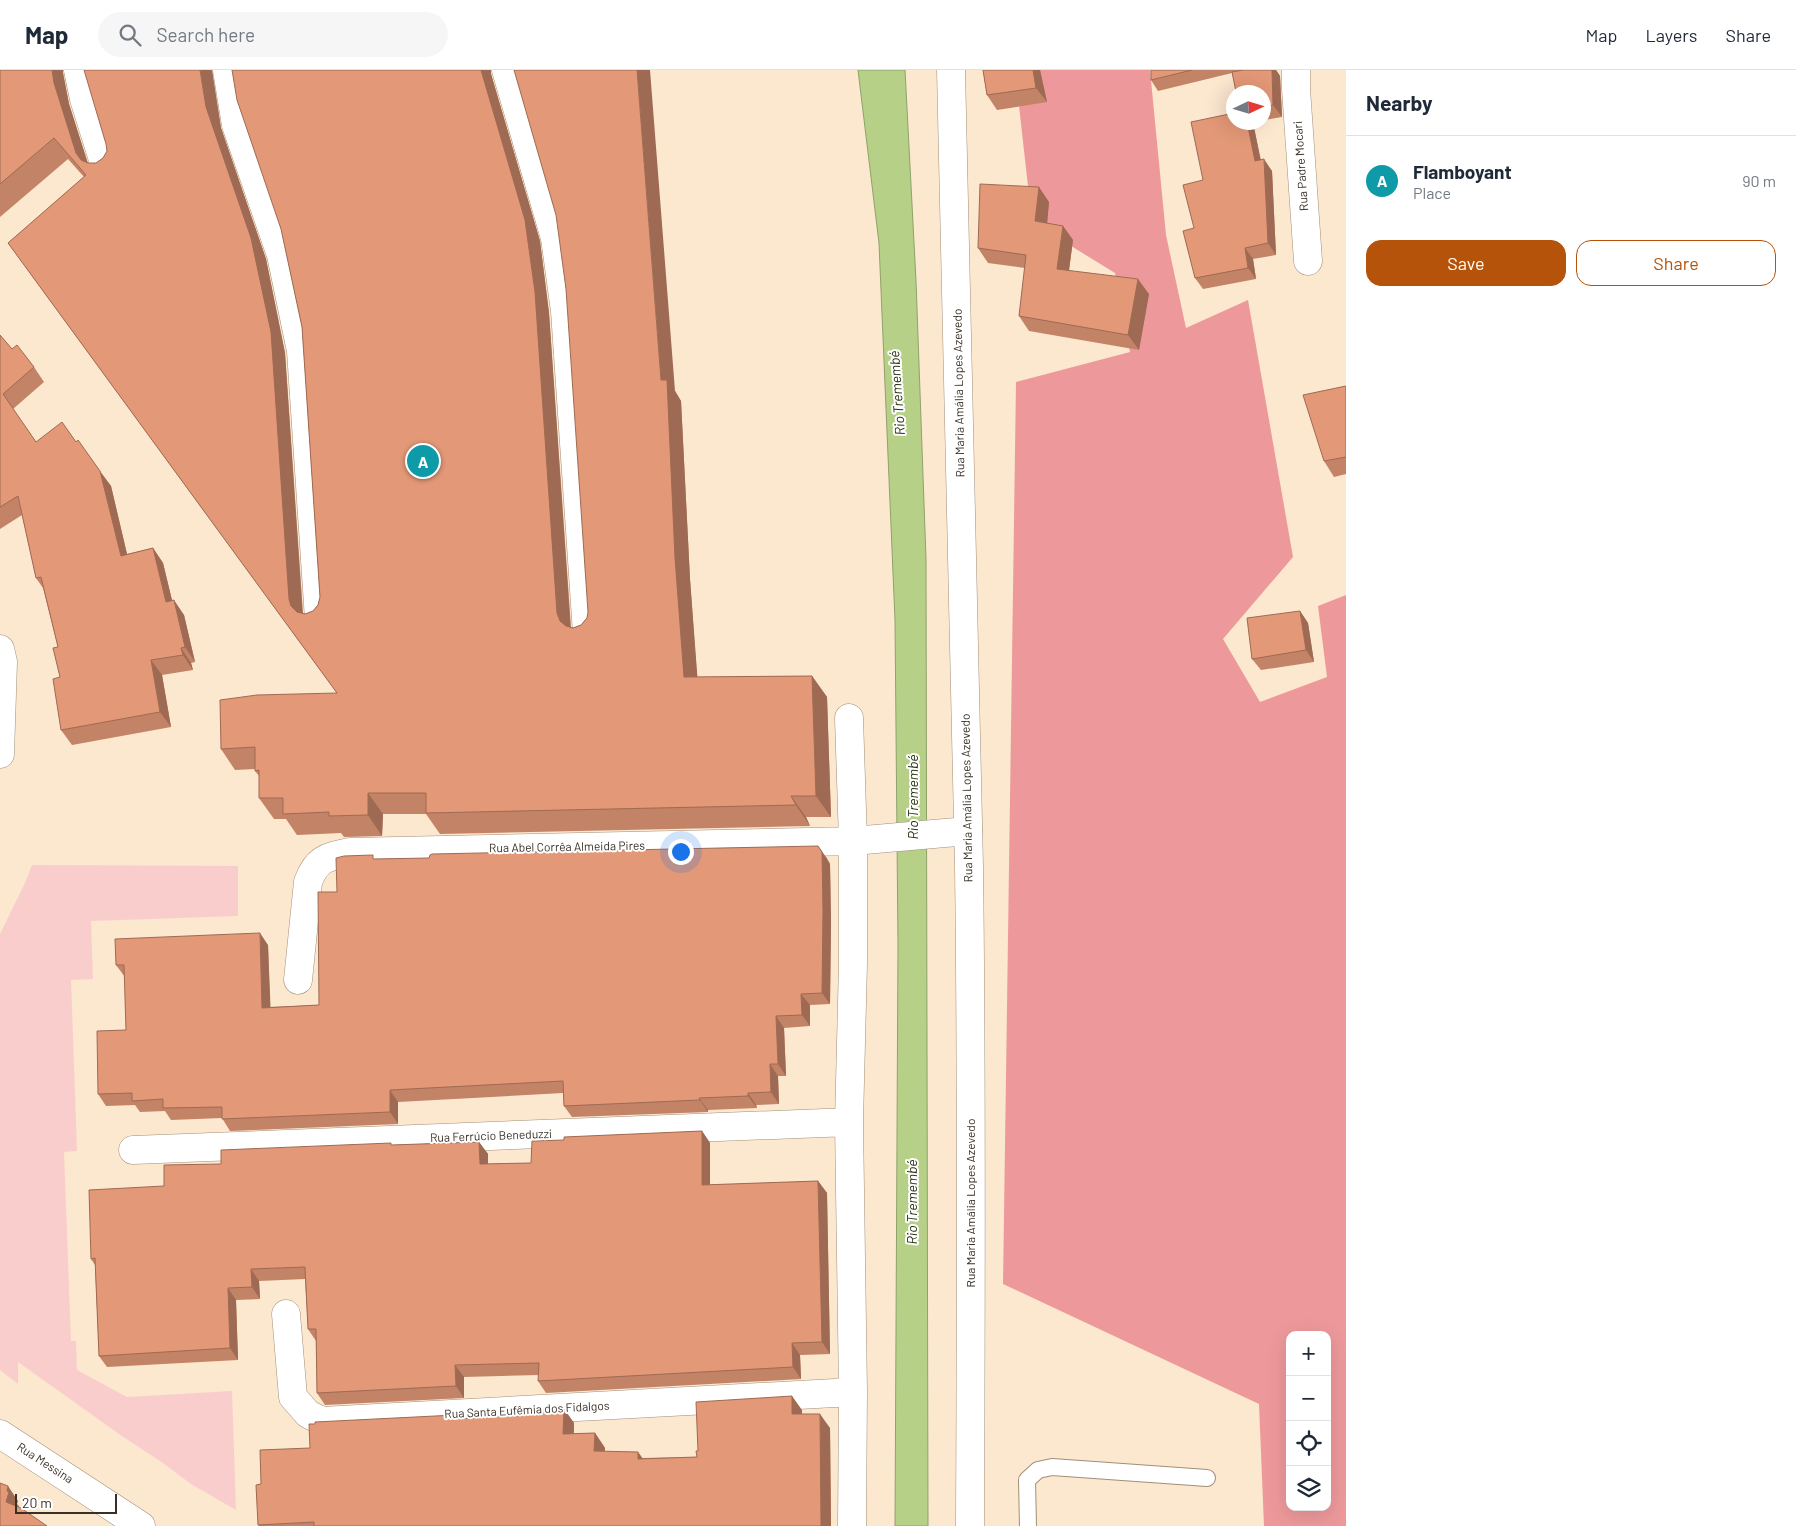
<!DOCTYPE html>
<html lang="en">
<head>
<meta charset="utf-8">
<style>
  body { margin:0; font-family:Barlow,sans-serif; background:#f6f6f7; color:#1f2937 }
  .controls { position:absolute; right:15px; bottom:15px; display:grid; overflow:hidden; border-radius:10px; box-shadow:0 5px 20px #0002 }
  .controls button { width:45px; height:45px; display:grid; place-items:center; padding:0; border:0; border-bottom:1px solid #e0e1e3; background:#fff; color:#1f2937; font:25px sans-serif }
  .compass { position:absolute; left:1226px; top:15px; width:45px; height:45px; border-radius:50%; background:#fff; box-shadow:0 5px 20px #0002; rotate:86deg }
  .scale { position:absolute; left:15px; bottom:12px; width:102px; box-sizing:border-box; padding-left:5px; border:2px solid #383026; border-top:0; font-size:14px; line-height:18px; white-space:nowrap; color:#383026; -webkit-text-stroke:4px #fff; paint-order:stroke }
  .you { position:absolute; left:680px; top:781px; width:18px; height:18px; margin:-12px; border:4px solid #fff; border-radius:50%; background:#1a73e8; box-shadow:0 0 0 8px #1a73e833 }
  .badge { display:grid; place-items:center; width:32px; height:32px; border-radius:50%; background:#b45309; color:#fff; font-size:16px; font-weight:700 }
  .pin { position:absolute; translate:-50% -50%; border:2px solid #fff; box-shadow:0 1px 5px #0006 }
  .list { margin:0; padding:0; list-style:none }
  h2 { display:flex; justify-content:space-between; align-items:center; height:65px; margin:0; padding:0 20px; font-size:21px }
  h2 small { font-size:16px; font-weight:400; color:#747a83 }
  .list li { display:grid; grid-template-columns:32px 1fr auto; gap:15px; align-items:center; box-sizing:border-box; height:90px; padding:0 20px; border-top:1px solid #e0e1e3 }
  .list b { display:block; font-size:19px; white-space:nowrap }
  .list p { margin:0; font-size:16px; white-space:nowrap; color:#747a83 }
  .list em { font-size:16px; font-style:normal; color:#747a83 }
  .actions { display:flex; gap:10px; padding:15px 20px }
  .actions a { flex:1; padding:11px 0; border:1px solid #b45309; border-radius:15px; text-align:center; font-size:18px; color:#b45309 }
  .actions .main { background:#b45309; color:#fff }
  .icon { flex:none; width:28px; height:28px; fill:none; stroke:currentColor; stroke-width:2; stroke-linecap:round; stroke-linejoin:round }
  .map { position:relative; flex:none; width:1346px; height:1456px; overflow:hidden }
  header { display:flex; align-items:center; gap:30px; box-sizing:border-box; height:70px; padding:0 25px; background:#fff; border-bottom:1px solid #e0e1e3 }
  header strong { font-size:24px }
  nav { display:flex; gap:28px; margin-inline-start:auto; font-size:18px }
  .search { width:350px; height:45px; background:#f6f6f7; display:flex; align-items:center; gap:12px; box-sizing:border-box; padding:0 18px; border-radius:28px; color:#747a83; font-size:19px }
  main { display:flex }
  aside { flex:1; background:#fff }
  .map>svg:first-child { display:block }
  .green { fill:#facdcd }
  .forest { fill:#ed999b; fill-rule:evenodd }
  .water { fill:#b6d187; stroke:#90a16a }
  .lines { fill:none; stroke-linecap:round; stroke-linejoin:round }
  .service-casing { stroke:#a28f79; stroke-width:18 }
  .minor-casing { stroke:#a28f79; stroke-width:29 }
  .secondary-casing { stroke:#a28f79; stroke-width:29 }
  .service { stroke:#fff; stroke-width:16 }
  .minor { stroke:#fff; stroke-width:28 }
  .secondary { stroke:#fff; stroke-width:28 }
  .wall { fill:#c38366 }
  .shaded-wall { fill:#9f6a53 }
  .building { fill:#e39877; stroke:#9f6a53 }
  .labels { text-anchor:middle; stroke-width:4; stroke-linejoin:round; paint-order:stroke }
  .street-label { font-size:12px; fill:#383026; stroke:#fff }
  .water-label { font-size:14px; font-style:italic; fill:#283213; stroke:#fff }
</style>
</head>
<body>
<header>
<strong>Map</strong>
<div class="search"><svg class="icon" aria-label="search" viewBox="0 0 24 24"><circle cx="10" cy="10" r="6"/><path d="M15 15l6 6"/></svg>Search here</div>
<nav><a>Map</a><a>Layers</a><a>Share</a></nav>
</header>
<main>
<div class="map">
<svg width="1346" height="1456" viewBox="0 0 1346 1456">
  <rect width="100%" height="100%" fill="#fce7cf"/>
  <path class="green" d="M 32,795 L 238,796 L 238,846 L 91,851 L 93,909 L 71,910 L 77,1081 L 64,1082 L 71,1271 L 76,1271 L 77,1300 L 127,1327 L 232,1321 L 236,1440 L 191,1414 L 163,1393 L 119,1364 L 18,1292 L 18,1314 L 0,1300 L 0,864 L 25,813 Z"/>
  <path class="forest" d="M 1015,0 L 1150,0 L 1166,165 L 1186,258 L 1248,230 L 1293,487 L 1223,569 L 1260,632 L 1327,607 L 1318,536 L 1346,525 L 1346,1456 L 1264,1456 L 1259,1334 L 1003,1214 L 1016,312 L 1130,282 L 1115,203 L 1032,152 ZM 1290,1265 L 1327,1265 L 1327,1437 L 1290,1437 Z"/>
  <path class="water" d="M 858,0 L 905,0 L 916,211 L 926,489 L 928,1456 L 895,1456 L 898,875 L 895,550 L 879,173 Z"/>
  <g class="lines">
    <defs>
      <path id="service" d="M 1028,1456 L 1027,1410 L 1038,1400 L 1052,1397 L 1207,1408"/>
      <path id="minor" d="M 78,0 L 84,29 L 106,99
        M 227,0 L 236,55 L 281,185 L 301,281 L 319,549
        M 506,0 L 555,168 L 565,241 L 587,563
        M 1296,0 L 1296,19 L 1308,191
        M 0,579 L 3,592 L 0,684
        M 849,648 L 853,771 L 853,893 L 849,1052 L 853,1322 L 852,1456
        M 298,910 L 308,812 C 317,788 327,787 350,782 L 853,771 L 968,761
        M 133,1080 L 849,1052
        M 286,1244 L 293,1327 L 308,1344 L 322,1351 L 853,1322
        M 0,1364 L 141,1456"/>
      <path id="secondary" d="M 951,0 C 957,266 965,532 969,797 C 972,1017 971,1236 970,1456"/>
    </defs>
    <use href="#service" class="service-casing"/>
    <use href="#minor" class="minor-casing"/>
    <use href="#secondary" class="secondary-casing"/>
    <use href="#service" class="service"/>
    <use href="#minor" class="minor"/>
    <use href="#secondary" class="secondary"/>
  </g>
  <path class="wall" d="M 0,0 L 63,3 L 69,34 L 88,93 L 96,93 L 103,88 L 212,2 L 221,58 L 266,189 L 285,283 L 303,543 L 305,544 L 313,541 L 318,535 L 320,527 L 302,257 L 281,159 L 232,0 L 491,0 L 491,4 L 540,171 L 549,243 L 571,557 L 573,558 L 581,555 L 587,548 L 675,321 L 681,331 L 690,509 L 697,607 L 812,606 L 827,627 L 831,747 L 806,747 L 810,756 L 440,764 L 426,744 L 383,744 L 382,766 L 344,767 L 341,763 L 297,765 L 286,749 L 274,749 L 259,728 L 259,706 L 255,701 L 255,699 L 235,700 L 221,679 L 337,623 L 8,173 L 84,107 L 68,89 L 0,147 Z
    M 983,0 L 1040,0 L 1047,32 L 997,40 L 987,25 Z
    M 1151,0 L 1276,0 L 1280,6 L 1282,47 L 1264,50 L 1264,22 L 1232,3 L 1158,21 L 1151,10 Z
    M 1253,53 L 1261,90 L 1272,101 L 1276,185 L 1253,189 L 1256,209 L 1203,219 L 1195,208 L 1194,158 L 1203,110 Z
    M 1049,132 L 1047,153 L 1063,156 L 1073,170 L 1069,201 L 1149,224 L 1139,280 L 1029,261 L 1019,246 L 1025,198 L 988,193 L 978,178 Z
    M 0,265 L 12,279 L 34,297 L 44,312 L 13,339 L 36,372 L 76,372 L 111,416 L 127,484 L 153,478 L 163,493 L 172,530 L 184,545 L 195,592 L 191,593 L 193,600 L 162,605 L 171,657 L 72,675 L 61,660 L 60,607 L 58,577 L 43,518 L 36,508 L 22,445 L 0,459 Z
    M 1346,316 L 1346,404 L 1334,407 L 1324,391 Z
    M 1300,541 L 1308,553 L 1314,592 L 1261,600 L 1252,589 Z
    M 826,787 L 830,794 L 831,852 L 830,934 L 810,935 L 810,956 L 784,958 L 786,1006 L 778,1006 L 779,1034 L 756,1035 L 757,1038 L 708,1040 L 708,1042 L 572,1047 L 564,1036 L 563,1023 L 398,1032 L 398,1054 L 230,1061 L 222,1048 L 171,1050 L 165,1041 L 140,1042 L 135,1035 L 106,1036 L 98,1024 L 126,960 L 125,907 L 116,895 L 268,875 L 270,937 L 319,935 L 337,822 L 376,789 Z
    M 702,1061 L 710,1073 L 710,1115 L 818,1111 L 827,1123 L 830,1284 L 800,1285 L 801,1309 L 546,1323 L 538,1311 L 539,1305 L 464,1307 L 464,1328 L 325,1335 L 317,1323 L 316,1271 L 308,1259 L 305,1209 L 259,1211 L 260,1229 L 236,1230 L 238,1290 L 107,1297 L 99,1286 L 95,1195 L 91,1189 L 164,1116 L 221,1094 L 392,1075 L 479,1072 L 488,1084 L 488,1094 L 531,1093 L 564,1070 Z
    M 564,1339 L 574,1353 L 574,1364 L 595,1363 L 605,1378 L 605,1382 L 638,1382 L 642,1388 L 697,1387 L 698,1381 L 802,1340 L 802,1344 L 830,1358 L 831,1456 L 259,1456 L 258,1455 L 261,1414 L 310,1378 L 457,1349 L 534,1345 Z"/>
  <path class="shaded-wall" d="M 52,0 L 63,0 L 63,3 L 69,34 L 91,104 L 76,83 L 54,13 Z
    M 200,0 L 212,0 L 221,58 L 266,189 L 285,283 L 303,550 L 291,536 L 289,529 Z
    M 481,0 L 491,0 L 491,4 L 540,171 L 549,243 L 571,564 L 560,551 L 557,543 Z
    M 637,0 L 650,0 L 675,321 L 681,331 L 690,509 L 699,628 L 684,607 Z
    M 1033,0 L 1040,0 L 1047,32 L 1036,18 Z
    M 1272,0 L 1276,0 L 1280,6 L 1282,47 L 1273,35 Z
    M 1247,52 L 1253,52 L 1263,103 L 1255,91 Z
    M 1264,89 L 1272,101 L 1276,185 L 1268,173 Z
    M 1039,117 L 1049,132 L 1046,166 L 1035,151 Z
    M 1063,156 L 1073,170 L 1067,214 L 1057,199 Z
    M 1245,178 L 1253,189 L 1256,209 L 1248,198 Z
    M 1138,209 L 1149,224 L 1139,280 L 1128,265 Z
    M 100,401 L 111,416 L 131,501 L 121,486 Z
    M 153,478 L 163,493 L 176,547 L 166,532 Z
    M 174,530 L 184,545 L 195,592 L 185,577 Z
    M 1300,541 L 1308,553 L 1314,592 L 1306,580 Z
    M 181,578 L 191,593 L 193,600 L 183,585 Z
    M 151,590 L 162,605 L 171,657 L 160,642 Z
    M 812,606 L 827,627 L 831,747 L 816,726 Z
    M 368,723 L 383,744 L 382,766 L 368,745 Z
    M 791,726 L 806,747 L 810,756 L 796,735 Z
    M 818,776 L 826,787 L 830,794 L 831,852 L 830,934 L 822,923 Z
    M 260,863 L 268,875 L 271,949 L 262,938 Z
    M 801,924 L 810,935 L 810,956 L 802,945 Z
    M 776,946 L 784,958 L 786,1006 L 778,994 Z
    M 770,994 L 778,1006 L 779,1034 L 771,1022 Z
    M 390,1020 L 398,1032 L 398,1054 L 390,1042 Z
    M 748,1023 L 756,1035 L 757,1038 L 748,1026 Z
    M 699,1028 L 708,1040 L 708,1042 L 700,1030 Z
    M 702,1061 L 710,1073 L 710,1127 L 702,1115 Z
    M 479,1072 L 488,1084 L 488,1106 L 480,1094 Z
    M 818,1111 L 827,1123 L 830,1284 L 822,1272 Z
    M 251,1199 L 259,1211 L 260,1229 L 252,1217 Z
    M 228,1218 L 236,1230 L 238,1290 L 230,1278 Z
    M 792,1273 L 800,1285 L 801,1309 L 793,1297 Z
    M 455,1295 L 464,1307 L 464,1328 L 456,1316 Z
    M 792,1326 L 802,1340 L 802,1358 L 792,1344 Z
    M 564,1339 L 574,1353 L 573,1378 L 563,1364 Z
    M 820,1344 L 830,1358 L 831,1456 L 821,1456 Z
    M 595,1363 L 605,1378 L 604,1396 L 594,1381 Z
    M 638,1382 L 648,1396 L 638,1389 Z
    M 8,1416 L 18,1431 L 17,1434 L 19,1436 L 17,1446 L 6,1432 L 7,1421 Z"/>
  <path class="building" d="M 0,0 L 52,0 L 54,13 L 76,83 L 81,90 L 88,93 L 96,93 L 103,88 L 107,81 L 106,74 L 84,0 L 200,0 L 206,37 L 251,168 L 271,262 L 289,529 L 291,536 L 297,542 L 305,544 L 313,541 L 318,535 L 320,527 L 302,257 L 281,159 L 237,30 L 232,0 L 481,0 L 525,150 L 535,222 L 557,543 L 560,551 L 566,556 L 573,558 L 581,555 L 587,548 L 588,542 L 566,219 L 556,145 L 514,0 L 637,0 L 661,310 L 667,310 L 675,488 L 684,607 L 812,606 L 816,726 L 791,726 L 796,735 L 426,743 L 426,723 L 368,723 L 368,745 L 329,746 L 329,742 L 283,744 L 283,728 L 259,728 L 259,700 L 255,701 L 255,677 L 221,679 L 220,630 L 257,625 L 337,623 L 8,173 L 86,105 L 54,68 L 0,114 Z
    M 983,0 L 1033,0 L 1036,18 L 987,25 Z
    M 1151,0 L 1192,0 L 1151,10 Z
    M 1243,0 L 1272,0 L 1273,35 L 1264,37 L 1264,22 L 1236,22 L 1232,2 Z
    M 1234,43 L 1234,52 L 1247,52 L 1255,91 L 1264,89 L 1268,173 L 1245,178 L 1248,198 L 1195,208 L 1183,161 L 1194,158 L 1183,115 L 1203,110 L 1191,52 Z
    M 980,114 L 1039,117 L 1035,151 L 1063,156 L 1057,199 L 1138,209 L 1128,265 L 1019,246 L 1026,185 L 978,178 Z
    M 0,265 L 12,279 L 17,275 L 34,297 L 3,324 L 36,372 L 62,352 L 76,372 L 78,370 L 100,401 L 121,486 L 153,478 L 166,532 L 174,530 L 185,577 L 181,578 L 183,585 L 151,590 L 160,642 L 61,660 L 53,609 L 60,607 L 53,578 L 58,577 L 41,507 L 36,508 L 18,426 L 0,437 Z
    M 1346,316 L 1346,387 L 1324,391 L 1303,325 Z
    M 1300,541 L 1306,580 L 1252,589 L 1247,548 Z
    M 818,776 L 822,782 L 823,841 L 822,923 L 801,924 L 802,945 L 776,946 L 778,994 L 770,994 L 771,1022 L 748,1023 L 748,1026 L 699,1028 L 700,1030 L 564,1036 L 563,1011 L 390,1020 L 390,1042 L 222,1049 L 222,1037 L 163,1038 L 163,1029 L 132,1031 L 132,1023 L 98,1024 L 97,961 L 126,960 L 124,895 L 116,895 L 115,869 L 260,863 L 262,938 L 319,935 L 318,822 L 337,822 L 336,788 L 344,786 L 373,785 L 373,789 L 429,788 L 430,785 L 432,784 Z
    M 702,1061 L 702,1115 L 818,1111 L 822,1272 L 792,1273 L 793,1297 L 538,1311 L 539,1293 L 455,1295 L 456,1316 L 317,1323 L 316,1259 L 308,1259 L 305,1197 L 251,1199 L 252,1217 L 228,1218 L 230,1278 L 99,1286 L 95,1188 L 91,1189 L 89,1120 L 164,1116 L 164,1095 L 221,1094 L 221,1080 L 391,1073 L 391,1075 L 479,1072 L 480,1094 L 531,1093 L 532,1071 L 564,1070 L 564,1067 Z
    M 792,1326 L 792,1344 L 820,1344 L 821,1456 L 314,1456 L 314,1452 L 258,1455 L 256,1415 L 261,1414 L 260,1380 L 310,1378 L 309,1354 L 315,1354 L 315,1352 L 455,1345 L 455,1349 L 534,1345 L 534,1340 L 564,1339 L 563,1364 L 595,1363 L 594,1381 L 638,1382 L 638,1389 L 697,1387 L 696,1381 L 698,1381 L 696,1332 Z
    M 0,1413 L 8,1416 L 7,1421 L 9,1422 L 6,1432 L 21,1438 L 47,1456 L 0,1456 Z"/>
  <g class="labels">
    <g class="street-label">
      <text transform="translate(1301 96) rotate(-94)" y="4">Rua Padre Mocari</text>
      <text transform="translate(959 323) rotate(-91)" y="4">Rua Maria Amália Lopes Azevedo</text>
      <text transform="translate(967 728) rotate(-91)" y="4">Rua Maria Amália Lopes Azevedo</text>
      <text transform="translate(567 777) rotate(-1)" y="4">Rua Abel Corrêa Almeida Pires</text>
      <text transform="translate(491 1066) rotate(-2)" y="4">Rua Ferrúcio Beneduzzi</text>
      <text transform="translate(971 1133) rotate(-90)" y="4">Rua Maria Amália Lopes Azevedo</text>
      <text transform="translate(527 1340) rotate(-3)" y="4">Rua Santa Eufêmia dos Fidalgos</text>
      <text transform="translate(45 1393) rotate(33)" y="4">Rua Messina</text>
    </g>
    <g class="water-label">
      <text transform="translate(897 323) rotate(-94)" y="5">Rio Tremembé</text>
      <text transform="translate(913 727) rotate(-90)" y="5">Rio Tremembé</text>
      <text transform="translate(912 1132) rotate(-90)" y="5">Rio Tremembé</text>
    </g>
  </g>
</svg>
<div class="controls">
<button>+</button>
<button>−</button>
<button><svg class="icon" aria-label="locate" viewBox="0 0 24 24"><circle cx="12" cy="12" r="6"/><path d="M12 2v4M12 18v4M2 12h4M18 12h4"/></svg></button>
<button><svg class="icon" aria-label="layers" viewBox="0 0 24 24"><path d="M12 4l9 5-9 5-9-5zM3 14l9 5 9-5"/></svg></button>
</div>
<svg class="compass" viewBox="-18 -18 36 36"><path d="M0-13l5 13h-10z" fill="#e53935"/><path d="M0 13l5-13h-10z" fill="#747a83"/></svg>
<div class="scale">20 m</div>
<div class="you"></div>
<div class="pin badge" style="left:423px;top:391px;background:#0f9aa8">A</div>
</div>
<aside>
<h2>Nearby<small></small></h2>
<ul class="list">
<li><span class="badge" style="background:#0f9aa8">A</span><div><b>Flamboyant</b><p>Place</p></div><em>90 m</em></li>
</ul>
<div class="actions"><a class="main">Save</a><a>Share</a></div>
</aside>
</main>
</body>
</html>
